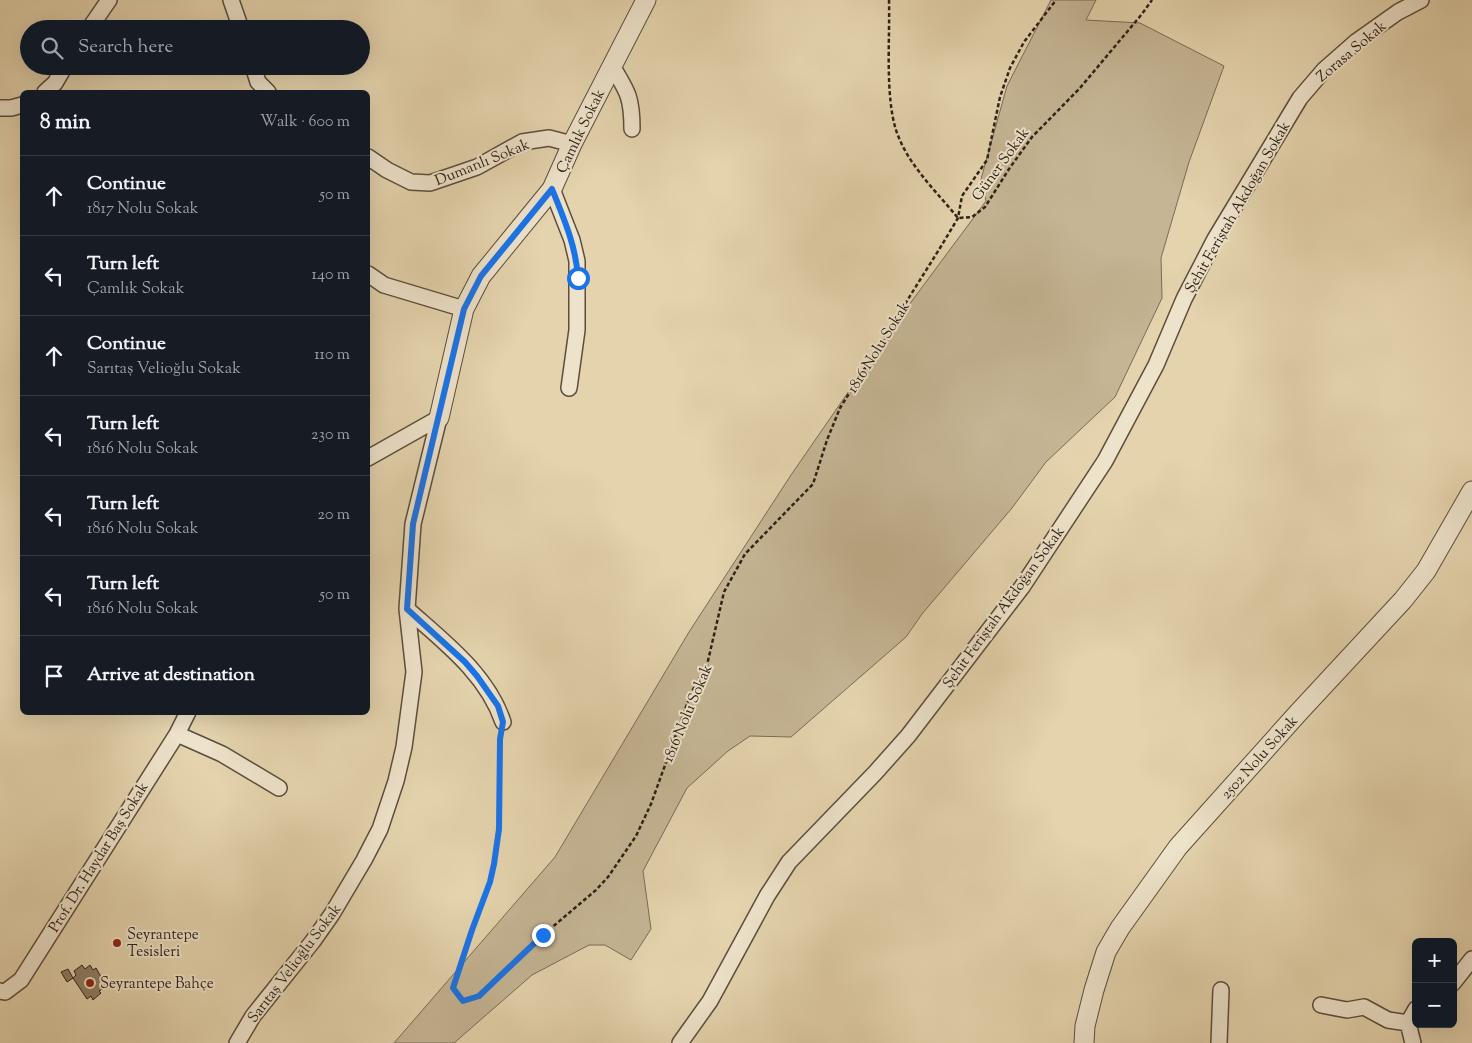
<!DOCTYPE html>
<html lang="en">
<head>
<meta charset="utf-8">
<style>
  body { margin:0; font-family:"Sorts Mill Goudy",serif; background:#242831; color:#f1f3f6 }
  .controls { position:absolute; right:15px; bottom:15px; display:grid; overflow:hidden; border-radius:8px; box-shadow:0 5px 20px #0002 }
  .controls button { width:45px; height:45px; display:grid; place-items:center; padding:0; border:0; border-bottom:1px solid #363941; background:#171b24; color:#f1f3f6; font:25px sans-serif }
  .stop { position:absolute; width:15px; height:15px; margin:-11px; border:4px solid #1a73e8; border-radius:50%; background:#fff }
  .stop.end { background:#1a73e8; border-color:#fff; box-shadow:0 1px 5px #0008 }
  .list { margin:0; padding:0; list-style:none }
  h2 { display:flex; justify-content:space-between; align-items:center; height:65px; margin:0; padding:0 20px; font-size:21px }
  h2 small { font-size:16px; font-weight:400; color:#9ea1a6 }
  .list li { display:grid; grid-template-columns:32px 1fr auto; gap:15px; align-items:center; box-sizing:border-box; height:80px; padding:0 20px; border-top:1px solid #363941 }
  .list b { display:block; font-size:19px; white-space:nowrap }
  .list p { margin:0; font-size:16px; white-space:nowrap; color:#9ea1a6 }
  .list em { font-size:16px; font-style:normal; color:#9ea1a6 }
  .icon { flex:none; width:28px; height:28px; fill:none; stroke:currentColor; stroke-width:2; stroke-linecap:round; stroke-linejoin:round }
  .map { position:relative; flex:none; width:1472px; height:1043px; overflow:hidden }
  .search { position:absolute; background:#171b24; box-shadow:0 5px 20px #0002; left:20px; top:20px; width:350px; height:55px; display:flex; align-items:center; gap:12px; box-sizing:border-box; padding:0 18px; border-radius:28px; color:#9ea1a6; font-size:19px }
  .panel { position:absolute; background:#171b24; box-shadow:0 5px 20px #0002; left:20px; top:90px; width:350px; height:625px; border-radius:8px }
  .map>svg:first-child { display:block }
  .green { fill:#c5b594; stroke:#7a6b56 }
  .building { fill:#8d7e65; stroke:#2e2117 }
  .lines { fill:none; stroke-linecap:round; stroke-linejoin:round }
  .minor-casing { stroke:#5c4e3c; stroke-width:18 }
  .tertiary-casing { stroke:#5c4e3c; stroke-width:21 }
  .path { stroke:#2e2117; stroke-width:2.5; stroke-dasharray:4 2.5; stroke-linecap:butt }
  .minor { stroke:#ede2ca; stroke-width:15 }
  .tertiary { stroke:#ede2ca; stroke-width:19 }
  .route { stroke:#1a73e8; stroke-width:6 }
  .poi-dot { fill:#8f2418; stroke:#ede2ca; stroke-width:2 }
  .labels { text-anchor:middle; stroke-width:4; stroke-linejoin:round; paint-order:stroke }
  .street-label { font-size:15px; fill:#2e2117; stroke:#ede2ca }
  .poi-label { font-size:15px; fill:#2e2117; stroke:#ede2ca; text-anchor:start }
</style>
</head>
<body>
<div class="map">
<svg width="1472" height="1043" viewBox="0 0 1472 1043">
  <rect width="100%" height="100%" fill="#e4d3ad"/>
  <filter id="stains"><feTurbulence type="fractalNoise" baseFrequency=".004" numOctaves="4"/><feColorMatrix values="0 0 0 0 .2 0 0 0 0 .09 0 0 0 0 .02 0 0 0 .5 -.17"/></filter>
  <radialGradient id="worn" r=".72"><stop offset=".6" stop-color="#630" stop-opacity="0"/><stop offset="1" stop-color="#630" stop-opacity=".3"/></radialGradient>
  <path class="green" d="M 1051,0 L 1096,0 L 1086,20 L 1140,23 L 1224,66 L 1189,162 L 1161,258 L 1162,298 L 1115,397 L 1046,462 L 1012,508 L 922,614 L 906,637 L 791,737 L 750,736 L 728,751 L 687,788 L 643,871 L 651,929 L 631,960 L 605,945 L 589,945 L 532,975 L 454,1043 L 394,1043 L 555,857 L 689,632 L 791,475 L 900,317 L 986,201 L 981,179 L 1007,86 Z"/>
  <path class="building" d="M 82,965 L 85,969 L 90,965 L 93,970 L 96,968 L 104,982 L 104,988 L 99,991 L 101,993 L 93,1000 L 91,996 L 87,999 L 73,978 L 76,975 L 74,971 Z
    M 68,969 L 73,978 L 67,982 L 61,972 Z"/>
  <g class="lines">
    <defs>
      <path id="minor" d="M 231,0 L 241,29
        M 89,29 L 109,0
        M 253,66 L 258,82 L 268,92
        M 612,66 C 628,92 632,98 632,129
        M 45,92 L 55,83 L 65,66
        M 0,108 L 11,108 L 22,105
        M 368,157 L 387,170 L 411,182 L 430,183 L 477,167 L 522,142 L 549,138 L 572,144
        M 552,189 L 572,240 L 577,261 L 577,330 L 569,388
        M 368,274 L 384,285 L 464,309
        M 368,458 L 439,418
        M 407,609 C 443,641 487,674 503,722
        M 177,734 L 222,754 L 279,788
        M 1453,983 L 1472,959
        M 0,991 L 5,992 L 21,980 L 177,734 L 188,712
        M 1321,1005 L 1347,1010 L 1364,1007 L 1388,1020 L 1408,1023
        M 237,1043 L 253,1016 L 313,941 L 332,914 L 364,860 L 380,829 L 396,781 L 404,747 L 414,672 L 407,609 L 413,524 L 439,418
        M 680,1043 L 710,1001 L 767,896 L 789,862 L 875,773 L 908,736 L 1022,587 L 1105,461 L 1156,365 L 1184,299 L 1215,239 L 1300,98 L 1324,70 L 1357,41 L 1398,12 L 1421,0
        M 1219,1043 L 1221,990
        M 1413,1043 L 1408,1023 L 1416,1009"/>
      <path id="tertiary" d="M 439,418 L 464,309 L 481,276 L 552,189 L 572,144 L 646,0
        M 1084,1043 L 1085,1026 L 1094,990 L 1106,952 L 1120,928 L 1178,847 L 1299,712 L 1403,600 L 1426,571 L 1472,491"/>
    </defs>
    <use href="#minor" class="minor-casing"/>
    <use href="#tertiary" class="tertiary-casing"/>
    <path class="path" d="M 889,0 C 890,38 885,95 896,130 C 907,164 936,191 958,218 L 972,217 L 985,207 L 1009,169 L 1032,137 L 1080,88 L 1142,14 L 1152,0
      M 501,734 L 499,829 L 494,864 L 490,882 L 472,930 L 453,988 L 463,1001 L 479,996 L 543,935 L 596,890 L 608,877 L 636,836 L 651,804 L 691,693 L 707,665 L 724,592 L 745,554 L 813,484 L 827,440 L 840,408 L 940,248 L 958,218 L 962,196 L 987,160 L 1000,97 L 1010,68 L 1024,42 L 1056,0"/>
    <use href="#minor" class="minor"/>
    <use href="#tertiary" class="tertiary"/>
  </g>
  <g class="lines">
    <path class="route" d="M 543,935 L 479,996 L 463,1001 L 453,988 L 472,930 L 490,882 L 494,864 L 499,829 L 500,739 L 503,722 L 498,706 L 477,676 L 465,662 L 407,609 L 413,524 L 464,309 L 481,276 L 552,189 C 564,219 576,246 578,278"/>
  </g>
  <g class="poi-dot">
    <circle cx="117" cy="943" r="5"/>
    <circle cx="90" cy="983" r="5"/>
  </g>
  <g class="labels">
    <g class="street-label">
      <text transform="translate(1351 51) rotate(-40)" y="5">Zorasa Sokak</text>
      <text transform="translate(580 131) rotate(-64)" y="5">Çamlık Sokak</text>
      <text transform="translate(482 162) rotate(-22)" y="5">Dumanlı Sokak</text>
      <text transform="translate(1000 164) rotate(-54)" y="5">Güner Sokak</text>
      <text transform="translate(1237 207) rotate(-60)" y="5">Şehit Feriştah Akdoğan Sokak</text>
      <text transform="translate(878 347) rotate(-58)" y="5">1816 Nolu Sokak</text>
      <text transform="translate(1003 607) rotate(-54)" y="5">Şehit Feriştah Akdoğan Sokak</text>
      <text transform="translate(687 713) rotate(-67)" y="5">1816 Nolu Sokak</text>
      <text transform="translate(1259 757) rotate(-48)" y="5">2502 Nolu Sokak</text>
      <text transform="translate(98 857) rotate(-58)" y="5">Prof. Dr. Haydar Baş Sokak</text>
      <text transform="translate(294 963) rotate(-53)" y="5">Sarıtaş Velioğlu Sokak</text>
    </g>
    <g class="poi-label">
      <text x="127" y="939">Seyrantepe<tspan x="127" dy="17">Tesisleri</tspan></text>
      <text x="100" y="988">Seyrantepe Bahçe</text>
    </g>
  </g>
  <rect width="100%" height="100%" filter="url(#stains)"/>
  <rect width="100%" height="100%" fill="url(#worn)"/>
</svg>
<div class="controls">
<button>+</button>
<button>−</button>
</div>
<div class="stop" style="left:578px;top:278px"></div>
<div class="stop end" style="left:543px;top:935px"></div>
<div class="search"><svg class="icon" aria-label="search" viewBox="0 0 24 24"><circle cx="10" cy="10" r="6"/><path d="M15 15l6 6"/></svg>Search here</div>
<section class="panel">
<h2>8 min<small>Walk · 600 m</small></h2>
<ul class="list">
<li><svg class="icon" aria-label="ahead" viewBox="0 0 24 24"><path d="M12 20V5M6 11l6-6 6 6"/></svg><div><b>Continue</b><p>1817 Nolu Sokak</p></div><em>50 m</em></li>
<li><svg class="icon" aria-label="left" viewBox="0 0 24 24"><path d="M17 20v-9H6M10 6l-5 5 5 5"/></svg><div><b>Turn left</b><p>Çamlık Sokak</p></div><em>140 m</em></li>
<li><svg class="icon" aria-label="ahead" viewBox="0 0 24 24"><path d="M12 20V5M6 11l6-6 6 6"/></svg><div><b>Continue</b><p>Sarıtaş Velioğlu Sokak</p></div><em>110 m</em></li>
<li><svg class="icon" aria-label="left" viewBox="0 0 24 24"><path d="M17 20v-9H6M10 6l-5 5 5 5"/></svg><div><b>Turn left</b><p>1816 Nolu Sokak</p></div><em>230 m</em></li>
<li><svg class="icon" aria-label="left" viewBox="0 0 24 24"><path d="M17 20v-9H6M10 6l-5 5 5 5"/></svg><div><b>Turn left</b><p>1816 Nolu Sokak</p></div><em>20 m</em></li>
<li><svg class="icon" aria-label="left" viewBox="0 0 24 24"><path d="M17 20v-9H6M10 6l-5 5 5 5"/></svg><div><b>Turn left</b><p>1816 Nolu Sokak</p></div><em>50 m</em></li>
<li><svg class="icon" aria-label="arrive" viewBox="0 0 24 24"><path d="M6 21V4h12l-3 4 3 4H6"/></svg><div><b>Arrive at destination</b></div></li>
</ul>
</section>
</div>
</body>
</html>
